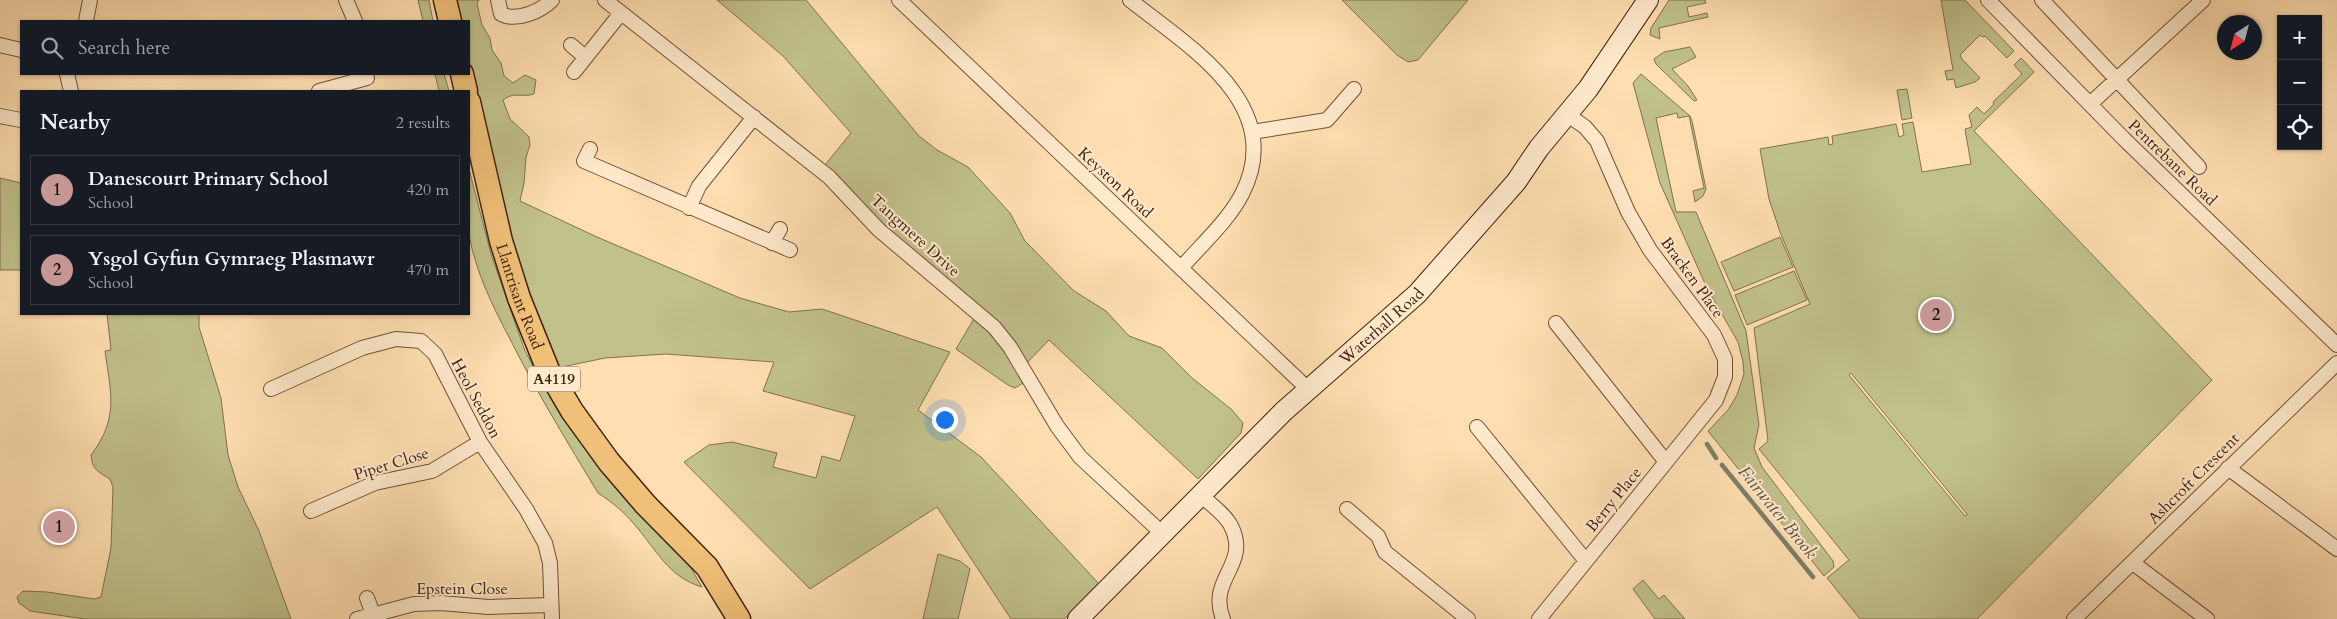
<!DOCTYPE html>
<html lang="en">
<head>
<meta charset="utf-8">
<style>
  body { margin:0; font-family:Cardo,serif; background:#20242c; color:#f1f3f6 }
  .controls { position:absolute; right:15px; top:15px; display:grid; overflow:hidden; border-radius:0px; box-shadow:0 1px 4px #0004 }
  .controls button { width:45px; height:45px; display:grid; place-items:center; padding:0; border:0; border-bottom:1px solid #363941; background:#171b24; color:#f1f3f6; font:25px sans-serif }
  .compass { position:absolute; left:2217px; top:15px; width:45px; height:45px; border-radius:50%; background:#171b24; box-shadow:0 1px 4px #0004; rotate:216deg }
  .you { position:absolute; left:944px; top:419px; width:18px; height:18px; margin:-12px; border:4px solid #fff; border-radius:50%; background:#1a73e8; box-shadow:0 0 0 8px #1a73e833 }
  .badge { display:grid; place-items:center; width:32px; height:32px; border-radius:50%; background:#c59692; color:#111; font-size:16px; font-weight:700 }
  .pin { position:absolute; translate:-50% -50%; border:2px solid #fff; box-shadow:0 1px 5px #0006 }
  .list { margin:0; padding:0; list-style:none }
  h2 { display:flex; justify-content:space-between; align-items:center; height:65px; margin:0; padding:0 20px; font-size:21px }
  h2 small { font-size:16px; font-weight:400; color:#9ea1a6 }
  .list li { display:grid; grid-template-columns:32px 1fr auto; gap:15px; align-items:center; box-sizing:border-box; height:70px; margin:0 10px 10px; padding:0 10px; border:1px solid #363941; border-radius:0px }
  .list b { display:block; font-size:19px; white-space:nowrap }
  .list p { margin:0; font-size:16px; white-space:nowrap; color:#9ea1a6 }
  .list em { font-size:16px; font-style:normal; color:#9ea1a6 }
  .icon { flex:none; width:28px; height:28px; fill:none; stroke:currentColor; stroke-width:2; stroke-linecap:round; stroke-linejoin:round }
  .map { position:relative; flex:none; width:2337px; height:619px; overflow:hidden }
  .search { position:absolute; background:#171b24; box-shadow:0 1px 4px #0004; left:20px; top:20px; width:450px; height:55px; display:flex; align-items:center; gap:12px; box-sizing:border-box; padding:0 18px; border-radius:0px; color:#9ea1a6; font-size:19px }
  .panel { position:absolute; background:#171b24; box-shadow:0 1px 4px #0004; left:20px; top:90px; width:450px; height:225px; border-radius:0px }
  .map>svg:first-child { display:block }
  .green { fill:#c1c18b; stroke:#82714e; fill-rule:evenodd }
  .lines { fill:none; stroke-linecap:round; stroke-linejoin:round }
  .stream { stroke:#7b7f6c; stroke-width:4.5 }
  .street-casing { stroke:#715039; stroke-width:16 }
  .secondary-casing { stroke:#422111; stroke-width:22 }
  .primary-casing { stroke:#422111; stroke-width:25 }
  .street { stroke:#ffeacc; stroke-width:14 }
  .secondary { stroke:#ffeacc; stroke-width:20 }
  .primary { stroke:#f0c078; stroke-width:22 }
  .labels { text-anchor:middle; stroke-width:4; stroke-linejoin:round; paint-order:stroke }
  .shield { fill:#ffeacc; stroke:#7b5d49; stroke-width:1 }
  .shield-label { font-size:15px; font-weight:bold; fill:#422111 }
  .street-label { font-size:16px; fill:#422111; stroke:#ffeacc }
  .water-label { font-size:18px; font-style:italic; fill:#5e503e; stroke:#ffeacc }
</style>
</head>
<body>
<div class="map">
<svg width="2337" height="619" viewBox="0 0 2337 619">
  <rect width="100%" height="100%" fill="#ffdfb1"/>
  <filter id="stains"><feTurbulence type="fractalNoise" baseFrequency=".004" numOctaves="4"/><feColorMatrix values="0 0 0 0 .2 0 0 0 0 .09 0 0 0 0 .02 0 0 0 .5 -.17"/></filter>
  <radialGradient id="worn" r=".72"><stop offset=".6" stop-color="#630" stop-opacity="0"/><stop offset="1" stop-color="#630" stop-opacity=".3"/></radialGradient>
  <path class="green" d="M 418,0 L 429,0 L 433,21 L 423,21 Z
    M 452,0 L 479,0 L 477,4 L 482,25 L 490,38 L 492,50 L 501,63 L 504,76 L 513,83 L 525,75 L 536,80 L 534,94 C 522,98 514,91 503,100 L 510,119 L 529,137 L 530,145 L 526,157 L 524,183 L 520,201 L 597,237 L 740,298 L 789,312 L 822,309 L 950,352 L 918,410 L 981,457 L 1100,585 L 1064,619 L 1011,619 L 937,507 L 810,589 L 684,462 L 709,445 L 732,442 L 777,453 L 773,467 L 816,478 L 822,456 L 840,461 L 855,416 L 763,391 L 774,362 L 666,354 L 605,358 L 557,368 L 537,318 L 500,203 L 469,71 L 469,21 L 457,21 Z
    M 717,0 L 806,0 L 919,136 L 937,150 L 968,167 L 1010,213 L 1025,241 L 1074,291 L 1106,311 L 1129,336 L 1162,348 L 1192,378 L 1231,409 L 1243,423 L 1241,433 L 1198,479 L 1049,340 L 1023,367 L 1029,379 L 1015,388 L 1008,385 L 956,349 L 978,312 L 821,170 L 851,133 L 783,56 Z
    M 1342,0 L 1468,0 L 1418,60 L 1408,62 L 1397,55 Z
    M 1669,0 L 1705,0 L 1706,3 L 1687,7 L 1689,17 L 1707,13 L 1708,17 L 1659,28 L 1660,39 L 1650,35 L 1651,28 Z
    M 1941,0 L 1965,0 L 2014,51 L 2007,58 L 1985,36 L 1983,37 L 1980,35 L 1960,55 L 1962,59 L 1980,78 L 1975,82 L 1956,88 L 1954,79 L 1947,80 L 1945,71 L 1953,70 Z
    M 1690,47 L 1696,57 L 1672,69 L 1688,86 L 1697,100 L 1694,101 L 1656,64 L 1654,59 L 1664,52 Z
    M 2021,58 L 2034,72 L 1974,131 L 2212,380 L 1977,619 L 1860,619 L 1827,578 L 1849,560 L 1759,449 L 1768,441 L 1754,328 L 1810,304 L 1780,232 L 1769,199 L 1760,149 L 1828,137 L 1829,145 L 1833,144 L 1832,136 L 1896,124 L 1899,137 L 1904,135 L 1902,124 L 1913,122 L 1922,172 L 1971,164 L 1965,129 L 1972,127 L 1969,115 L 1977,107 L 1984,114 L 1994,104 L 1993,102 L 2022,74 L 2014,65 ZM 1851,373 L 1967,514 L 1967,515 L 1965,516 L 1849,375 Z
    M 435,74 L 444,74 L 449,91 L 439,91 Z
    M 1641,74 L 1690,116 L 1692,121 L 1706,189 L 1703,196 L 1695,202 L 1693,191 L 1704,188 L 1689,116 L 1678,118 L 1677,113 L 1656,118 L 1676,212 L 1696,212 L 1746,331 L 1759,425 L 1754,448 L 1762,467 L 1833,561 L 1834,567 L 1824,576 L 1708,431 L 1728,410 L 1737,395 L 1744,374 L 1743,362 L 1738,342 L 1707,288 L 1660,183 L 1633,83 Z
    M 1907,89 L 1912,118 L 1902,120 L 1897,90 Z
    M 469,169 L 491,254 L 525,351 L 554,404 L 601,470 L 688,563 L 702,587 C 668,577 656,549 634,524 C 624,512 612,502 598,493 C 568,443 537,393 511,341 C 493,307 476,273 469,235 Z
    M 0,178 L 21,183 L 21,270 L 0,270 Z
    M 1780,237 L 1793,267 L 1734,291 L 1721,262 Z
    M 1794,271 L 1807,300 L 1747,325 L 1735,295 Z
    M 107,314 L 199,314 L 199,327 L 221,398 L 228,455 L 238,487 L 259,531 L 291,619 L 85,619 L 30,611 L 19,603 L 17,597 L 23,591 L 47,592 L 94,599 L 101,597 L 111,548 L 113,487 L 110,479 C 98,472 92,469 91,455 C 119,418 111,394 105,351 L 111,350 Z
    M 938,554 L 960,561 L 970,569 L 958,619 L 923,619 Z
    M 1643,580 L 1659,599 L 1664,595 L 1685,619 L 1655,619 L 1633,589 Z"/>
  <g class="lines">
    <path class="stream" d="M 1707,444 L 1716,458
      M 1722,465 L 1813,577"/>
    <defs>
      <path id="street" d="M 346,0 L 355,21
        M 498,0 L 501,14 C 517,22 541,11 552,0
        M 605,0 L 829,177 L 879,230 L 994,327 L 1010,347 L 1057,426 L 1080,457 L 1164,535
        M 899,0 L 1308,389
        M 1130,0 C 1188,46 1288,105 1242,194 C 1228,221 1202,244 1182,267
        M 1988,0 L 2124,139 L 2337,345
        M 2042,0 L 2199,167
        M 86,21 L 90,0
        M 0,45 L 21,50
        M 571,45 L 585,57
        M 574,72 L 621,13
        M 67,74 L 71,91
        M 319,91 L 367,78
        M 2090,104 L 2203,0
        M 1568,115 L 1585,127 L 1597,141 L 1628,212 L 1650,250 L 1714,335 L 1725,359 L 1725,377 L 1716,400 L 1666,462
        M 0,116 L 21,120
        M 1252,132 L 1327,120 L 1354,89
        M 590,149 L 584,161 L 790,250
        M 689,208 L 699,186 L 754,117
        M 772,243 L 780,229
        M 271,389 L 362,348 L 396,339 L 421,341 L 435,354 L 480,442 L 526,509 L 545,543 L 550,563 L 552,619
        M 1477,427 L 1586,561 L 1666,462 L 1556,323
        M 2228,468 L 2337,549
        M 1201,495 C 1210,504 1226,515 1231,526 C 1251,565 1207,578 1223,619
        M 1347,509 L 1378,536 L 1385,552 L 1468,619
        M 311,511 L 375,483 L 432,471 L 480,442
        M 2133,563 L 2207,619
        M 367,598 L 373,614
        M 357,619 L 414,604 L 441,603 L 488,607 L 551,605
        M 1539,619 L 1586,561
        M 2074,619 L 2337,363"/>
      <g id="secondary">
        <path id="s1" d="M 1078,619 L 1284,411 L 1417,294 L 1516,182 L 1539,148 L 1588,89 L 1648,0"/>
      </g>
      <g id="primary">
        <path d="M 445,0 L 450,21"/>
        <path d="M 462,74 L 466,91"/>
        <path id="s2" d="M 469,102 L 501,241 L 519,298 L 548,370 L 572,411 L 609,462 L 645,504 L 707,567 L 739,619"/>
      </g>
    </defs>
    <use href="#street" class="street-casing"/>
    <use href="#secondary" class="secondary-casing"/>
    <use href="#primary" class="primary-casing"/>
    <use href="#street" class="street"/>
    <use href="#secondary" class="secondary"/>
    <use href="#primary" class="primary"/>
  </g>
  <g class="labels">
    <rect class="shield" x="528" y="366.5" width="52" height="25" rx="4"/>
    <g class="shield-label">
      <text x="554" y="384">A4119</text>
    </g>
    <g class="street-label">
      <text transform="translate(2173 162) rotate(44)" y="6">Pentrebane Road</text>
      <text transform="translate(1116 182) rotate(43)" y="6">Keyston Road</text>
      <text transform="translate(916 235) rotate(42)" y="6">Tangmere Drive</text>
      <text transform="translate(1693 277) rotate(54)" y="6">Bracken Place</text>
      <text dy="6" stroke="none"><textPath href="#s2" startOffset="201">Llantrisant Road</textPath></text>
      <text dy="6" stroke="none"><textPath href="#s1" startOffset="422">Waterhall Road</textPath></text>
      <text transform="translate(477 398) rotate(62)" y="6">Heol Seddon</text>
      <text transform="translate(391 463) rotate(-17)" y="6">Piper Close</text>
      <text transform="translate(2193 478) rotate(-45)" y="6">Ashcroft Crescent</text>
      <text transform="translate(1613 499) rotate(-51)" y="6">Berry Place</text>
      <text x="462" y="594">Epstein Close</text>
    </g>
    <g class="water-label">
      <text transform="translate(1778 512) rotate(51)" y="6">Fairwater Brook</text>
    </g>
  </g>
  <rect width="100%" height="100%" filter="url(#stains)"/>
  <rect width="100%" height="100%" fill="url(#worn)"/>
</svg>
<div class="controls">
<button>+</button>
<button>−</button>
<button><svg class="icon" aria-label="locate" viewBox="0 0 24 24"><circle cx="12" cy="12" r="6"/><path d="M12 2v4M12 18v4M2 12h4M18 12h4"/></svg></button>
</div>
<svg class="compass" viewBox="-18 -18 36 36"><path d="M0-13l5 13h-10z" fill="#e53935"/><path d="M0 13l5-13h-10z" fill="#9ea1a6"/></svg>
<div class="you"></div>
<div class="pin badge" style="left:59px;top:527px">1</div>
<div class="pin badge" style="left:1936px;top:315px">2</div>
<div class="search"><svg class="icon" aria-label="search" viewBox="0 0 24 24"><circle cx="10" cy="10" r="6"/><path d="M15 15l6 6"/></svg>Search here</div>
<section class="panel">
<h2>Nearby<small>2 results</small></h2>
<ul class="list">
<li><span class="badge">1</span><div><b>Danescourt Primary School</b><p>School</p></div><em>420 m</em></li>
<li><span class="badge">2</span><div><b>Ysgol Gyfun Gymraeg Plasmawr</b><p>School</p></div><em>470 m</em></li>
</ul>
</section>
</div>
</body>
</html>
